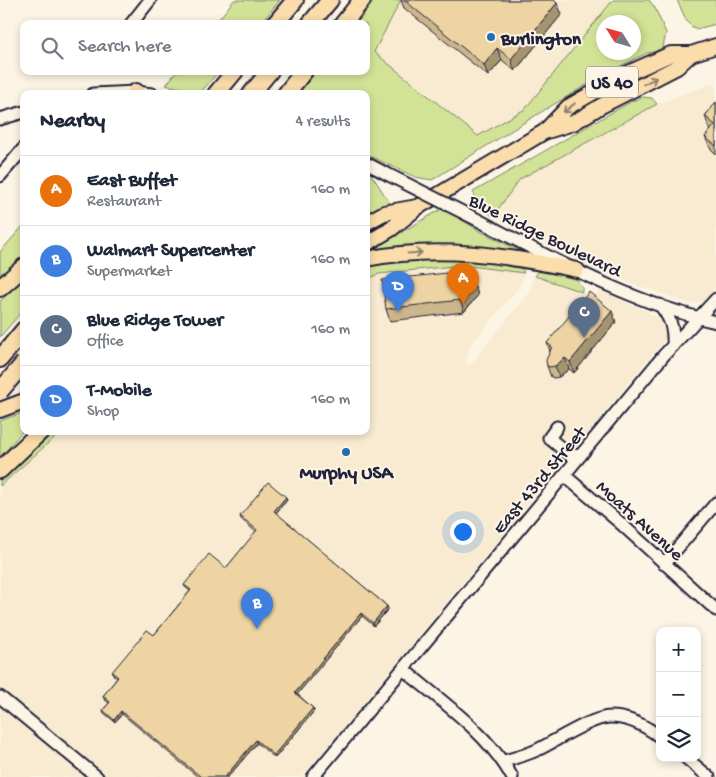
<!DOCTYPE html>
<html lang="en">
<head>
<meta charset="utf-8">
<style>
  body { margin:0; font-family:"Gochi Hand",sans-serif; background:#f2f2f3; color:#1f2937 }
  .controls { position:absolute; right:15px; bottom:15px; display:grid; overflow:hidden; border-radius:10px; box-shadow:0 2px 8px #0003 }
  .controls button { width:45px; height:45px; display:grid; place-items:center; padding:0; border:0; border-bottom:1px solid #e0e1e3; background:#fff; color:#1f2937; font:25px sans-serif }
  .compass { position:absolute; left:596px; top:15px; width:45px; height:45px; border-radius:50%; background:#fff; box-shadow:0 2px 8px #0003; rotate:307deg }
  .you { position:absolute; left:462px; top:531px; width:18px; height:18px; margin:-12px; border:4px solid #fff; border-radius:50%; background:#1a73e8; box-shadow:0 0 0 8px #1a73e833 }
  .badge { display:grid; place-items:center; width:32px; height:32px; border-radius:50%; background:#1f6fb2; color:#fff; font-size:16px; font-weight:700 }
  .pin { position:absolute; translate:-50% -41px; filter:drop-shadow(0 1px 2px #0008) }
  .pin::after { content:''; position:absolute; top:26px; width:18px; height:15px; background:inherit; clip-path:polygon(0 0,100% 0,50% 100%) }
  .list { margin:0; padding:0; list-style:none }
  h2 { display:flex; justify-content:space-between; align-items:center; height:65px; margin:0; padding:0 20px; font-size:21px }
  h2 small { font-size:16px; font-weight:400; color:#747a83 }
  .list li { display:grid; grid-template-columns:32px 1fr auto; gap:15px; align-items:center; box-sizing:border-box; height:70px; padding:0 20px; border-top:1px solid #e0e1e3 }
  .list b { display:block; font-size:19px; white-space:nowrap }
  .list p { margin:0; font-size:16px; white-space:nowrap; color:#747a83 }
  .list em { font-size:16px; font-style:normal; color:#747a83 }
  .icon { flex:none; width:28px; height:28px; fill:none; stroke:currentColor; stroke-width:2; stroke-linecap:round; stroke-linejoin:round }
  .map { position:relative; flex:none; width:716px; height:777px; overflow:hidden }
  .search { position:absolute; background:#fff; box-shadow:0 2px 8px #0003; left:20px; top:20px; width:350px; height:55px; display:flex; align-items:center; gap:12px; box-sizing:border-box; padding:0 18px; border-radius:10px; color:#747a83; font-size:19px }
  .panel { position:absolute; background:#fff; box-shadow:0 2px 8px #0003; left:20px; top:90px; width:350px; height:345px; border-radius:10px }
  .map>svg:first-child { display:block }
  .built { fill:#f8ebd1 }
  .green { fill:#d2e397; stroke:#7a8269; fill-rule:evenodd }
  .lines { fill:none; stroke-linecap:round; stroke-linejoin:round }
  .minor-casing { stroke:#22223b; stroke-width:15 }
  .major-casing { stroke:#22223b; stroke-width:18 }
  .highway-casing { stroke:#22223b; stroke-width:20 }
  .minor { stroke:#fcf5e5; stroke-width:11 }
  .major { stroke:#fbddab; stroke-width:14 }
  .highway { stroke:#fbddab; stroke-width:16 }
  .minor-bridge-casing { stroke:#22223b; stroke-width:15; stroke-linecap:butt }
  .highway-bridge-casing { stroke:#22223b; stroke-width:20; stroke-linecap:butt }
  .minor-bridge { stroke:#fcf5e5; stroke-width:11 }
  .highway-bridge { stroke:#fbddab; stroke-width:16 }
  .wall { fill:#ccb68b; stroke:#22223b }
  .shaded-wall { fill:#a69471; stroke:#22223b }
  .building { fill:#edd4a2; stroke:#22223b }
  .oneway { stroke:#8e8073 }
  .poi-dot { fill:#1f6fb2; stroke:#fcf5e5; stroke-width:2 }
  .labels { text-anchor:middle; stroke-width:4; stroke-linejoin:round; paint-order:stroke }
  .shield { fill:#fcf5e5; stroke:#63616e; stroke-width:1 }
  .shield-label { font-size:18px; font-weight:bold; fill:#22223b }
  .poi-label { font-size:19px; font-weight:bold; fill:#22223b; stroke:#fcf5e5; text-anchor:start }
  .street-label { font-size:19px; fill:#22223b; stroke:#fcf5e5 }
</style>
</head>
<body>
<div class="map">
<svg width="716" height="777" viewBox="0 0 716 777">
  <rect width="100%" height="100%" fill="#fcf5e5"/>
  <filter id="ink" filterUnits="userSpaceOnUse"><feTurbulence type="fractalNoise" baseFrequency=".02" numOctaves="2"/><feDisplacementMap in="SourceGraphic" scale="10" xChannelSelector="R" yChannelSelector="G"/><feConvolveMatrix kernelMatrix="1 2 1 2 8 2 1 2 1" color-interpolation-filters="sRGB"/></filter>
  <g filter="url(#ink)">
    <path class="built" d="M 401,0 L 613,0 L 525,109 L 478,136 L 374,52 Z
      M 716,82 L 716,288 L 703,301 L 691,304 L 610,276 L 578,261 L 493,216 L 520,179 L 657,104 Z
      M 462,265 L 524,273 L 520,286 L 470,346 L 466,363 L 470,365 L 529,292 L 535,276 L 593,295 L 601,290 L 658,317 L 667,325 L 668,334 L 663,342 L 302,777 L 0,777 L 0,486 L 62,431 L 366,431 L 366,280 L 378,274 Z"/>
    <path class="green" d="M 234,0 L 280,0 L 260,24 L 215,24 Z
      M 375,0 L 401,0 L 374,52 L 478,136 L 525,109 L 613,0 L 649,0 L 655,8 L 666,33 L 663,47 L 654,52 L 647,53 L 606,73 L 538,114 L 432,180 L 415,177 L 366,154 L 366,94 L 298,94 L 317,71 L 366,71 L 366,24 L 356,24 ZM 604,22 L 634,22 L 634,52 L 604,52 Z
      M 677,0 L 716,0 L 716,24 L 697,29 L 691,26 L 687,22 Z
      M 177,71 L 219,71 L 201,92 L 166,85 Z
      M 643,97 L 652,98 L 657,104 L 520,179 L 493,216 L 482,208 L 473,192 L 632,101 Z
      M 366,174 L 373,177 L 391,205 L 366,218 Z
      M 443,208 L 478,230 L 522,252 L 520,255 L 366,253 Z
      M 24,225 L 24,255 L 0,279 L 0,252 Z
      M 460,256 L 520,265 L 524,273 L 462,265 L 379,274 L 366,280 L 366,264 Z
      M 540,269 L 577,280 L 582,287 L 582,292 L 535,276 Z
      M 24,279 L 24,309 L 0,337 L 0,301 Z
      M 24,412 L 24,429 L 0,458 L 0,421 Z
      M 50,431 L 62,431 L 0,486 L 0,479 Z"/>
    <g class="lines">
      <defs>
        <path id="minor" d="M 131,24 L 150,0
          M 93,94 L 136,92 L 152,94
          M 0,119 L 24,112
          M 366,163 L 387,174
          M 0,176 L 24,148
          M 476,219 C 553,259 631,303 716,322
          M 660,305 C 671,319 674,329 673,346
          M 557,427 L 549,438 L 571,456 L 581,455
          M 564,475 L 618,521 L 716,610
          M 664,564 L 716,503
          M 403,669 C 440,700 489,734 512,777
          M 0,697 L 97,777
          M 686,758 L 709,777
          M 504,761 C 515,758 526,755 537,750 C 554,742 592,717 610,717 C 628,717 646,726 660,737
          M 313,777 L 664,355 L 716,299"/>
        <path id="major" d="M 546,130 L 568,107 L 624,75 L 671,54 L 691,54 L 716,46
          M 366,223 L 384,213 L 417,207
          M 366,244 L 391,229 L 418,207 L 544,132 L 573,123 L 601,106 L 677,67 L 691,54
          M 366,259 C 438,245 506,255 577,270
          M 0,410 L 24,401"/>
        <path id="highway" d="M 275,24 L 295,0
          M 310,24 L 330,0
          M 343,24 L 362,0
          M 135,94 L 136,92
          M 216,94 L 235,71
          M 251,94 L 270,71
          M 286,94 L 304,71
          M 0,288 L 24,267
          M 0,359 L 24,330
          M 0,470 L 41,431"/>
      </defs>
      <use href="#minor" class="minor-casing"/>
      <use href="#major" class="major-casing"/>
      <use href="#highway" class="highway-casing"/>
      <use href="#minor" class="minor"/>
      <use href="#major" class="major"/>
      <use href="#highway" class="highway"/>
      <defs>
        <path id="minor-bridge" d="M 387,174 L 476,219"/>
        <path id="highway-bridge" d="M 0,391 L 24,363"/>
      </defs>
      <use href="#minor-bridge" class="minor-bridge-casing"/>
      <use href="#highway-bridge" class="highway-bridge-casing"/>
      <use href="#minor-bridge" class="minor-bridge"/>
      <use href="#highway-bridge" class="highway-bridge"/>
    </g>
    <path class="wall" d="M 401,0 L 554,0 L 562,14 L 515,71 L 502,60 L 488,76 L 404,8 Z
      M 716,102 L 716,154 L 710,148 L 705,137 L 711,130 L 709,128 L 705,116 Z
      M 447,273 L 450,282 L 474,284 L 478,295 L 464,312 L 390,321 L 386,309 Z
      M 616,322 L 574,373 L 569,369 L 559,377 L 554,378 L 551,377 L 547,366 L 550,351 L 547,343 Z
      M 287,500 L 276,513 L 387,606 L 388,609 L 374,626 L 362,616 L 297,694 L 313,708 L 314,711 L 275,758 L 257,743 L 228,777 L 198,777 L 122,714 L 115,722 L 104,713 L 103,710 L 109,703 L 104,699 L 103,696 L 117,678 L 113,675 L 112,672 L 154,635 L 190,591 L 185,587 L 184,585 L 226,568 L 256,532 L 241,519 L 240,516 Z"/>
    <path class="shaded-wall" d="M 557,3 L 562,14 L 515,71 L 511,59 Z
      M 497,48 L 502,60 L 488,76 L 484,65 Z
      M 474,284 L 478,295 L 464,312 L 460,300 Z
      M 612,311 L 616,322 L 574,373 L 570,362 Z
      M 565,358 L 569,369 L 559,377 L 555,366 Z
      M 286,497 L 287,500 L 275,514 L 274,511 Z
      M 387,606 L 388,609 L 374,626 L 373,623 Z
      M 361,613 L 362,616 L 296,696 L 295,693 Z
      M 313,708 L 314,711 L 275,758 L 274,755 Z
      M 121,711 L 122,714 L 115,722 L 114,720 Z
      M 256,740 L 257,743 L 228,777 L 225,777 Z"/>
    <path class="building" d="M 404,0 L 554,0 L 557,3 L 511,59 L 497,48 L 484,65 Z
      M 716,102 L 716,146 L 705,137 L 715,125 L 705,116 Z
      M 447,273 L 448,282 L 469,280 L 474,284 L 460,300 L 386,309 L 382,280 Z
      M 589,292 L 612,311 L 570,362 L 565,358 L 555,366 L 550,367 L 547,366 L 546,360 L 552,347 L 547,343 Z
      M 268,482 L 286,497 L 274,511 L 387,606 L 373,623 L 361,613 L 295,693 L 313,708 L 274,755 L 256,740 L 225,777 L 201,777 L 121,711 L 114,720 L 103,710 L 110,702 L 103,696 L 118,677 L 112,672 L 147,630 L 154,635 L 191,590 L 184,585 L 209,554 L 226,568 L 257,530 L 240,516 Z"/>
    <defs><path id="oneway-shaft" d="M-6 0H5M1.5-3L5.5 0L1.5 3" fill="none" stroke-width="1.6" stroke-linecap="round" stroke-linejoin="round" transform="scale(1.25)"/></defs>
    <g class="oneway">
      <use href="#oneway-shaft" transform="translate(650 81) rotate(-27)"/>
      <use href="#oneway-shaft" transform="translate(569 108) rotate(142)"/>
      <use href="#oneway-shaft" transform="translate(415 253) rotate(-4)"/>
    </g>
  </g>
  <g class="poi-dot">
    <circle cx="491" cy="37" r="5"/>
    <circle cx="346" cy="452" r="5"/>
  </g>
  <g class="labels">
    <rect class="shield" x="586" y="66.5" width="52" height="31" rx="4"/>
    <g class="shield-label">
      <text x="612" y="88">US 40</text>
    </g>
    <g class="poi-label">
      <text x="501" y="44">Burlington</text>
      <text x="346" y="478" text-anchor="middle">Murphy USA</text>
    </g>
    <g class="street-label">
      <text transform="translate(546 234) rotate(26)" y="7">Blue Ridge Boulevard</text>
      <text transform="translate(538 479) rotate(-50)" y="7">East 43rd Street</text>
      <text transform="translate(641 519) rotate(42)" y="7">Moats Avenue</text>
    </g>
  </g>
</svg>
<div class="controls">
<button>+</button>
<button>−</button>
<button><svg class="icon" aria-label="layers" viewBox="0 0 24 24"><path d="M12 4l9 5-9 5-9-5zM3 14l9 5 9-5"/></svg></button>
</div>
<svg class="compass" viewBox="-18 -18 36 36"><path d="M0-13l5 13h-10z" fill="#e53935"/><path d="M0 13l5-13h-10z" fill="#747a83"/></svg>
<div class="you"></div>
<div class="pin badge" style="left:463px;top:304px;background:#e8710a">A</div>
<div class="pin badge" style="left:257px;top:629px;background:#3f7fe0">B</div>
<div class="pin badge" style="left:584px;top:338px;background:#5c6f8a">C</div>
<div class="pin badge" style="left:398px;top:312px;background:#3f7fe0">D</div>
<div class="search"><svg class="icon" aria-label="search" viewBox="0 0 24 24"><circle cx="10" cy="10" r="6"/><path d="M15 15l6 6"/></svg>Search here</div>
<section class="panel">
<h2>Nearby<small>4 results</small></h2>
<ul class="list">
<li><span class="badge" style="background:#e8710a">A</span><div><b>East Buffet</b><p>Restaurant</p></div><em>160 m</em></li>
<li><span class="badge" style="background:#3f7fe0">B</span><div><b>Walmart Supercenter</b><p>Supermarket</p></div><em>160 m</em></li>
<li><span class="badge" style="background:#5c6f8a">C</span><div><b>Blue Ridge Tower</b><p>Office</p></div><em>160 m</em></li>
<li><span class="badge" style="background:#3f7fe0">D</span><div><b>T-Mobile</b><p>Shop</p></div><em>160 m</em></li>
</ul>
</section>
</div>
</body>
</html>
